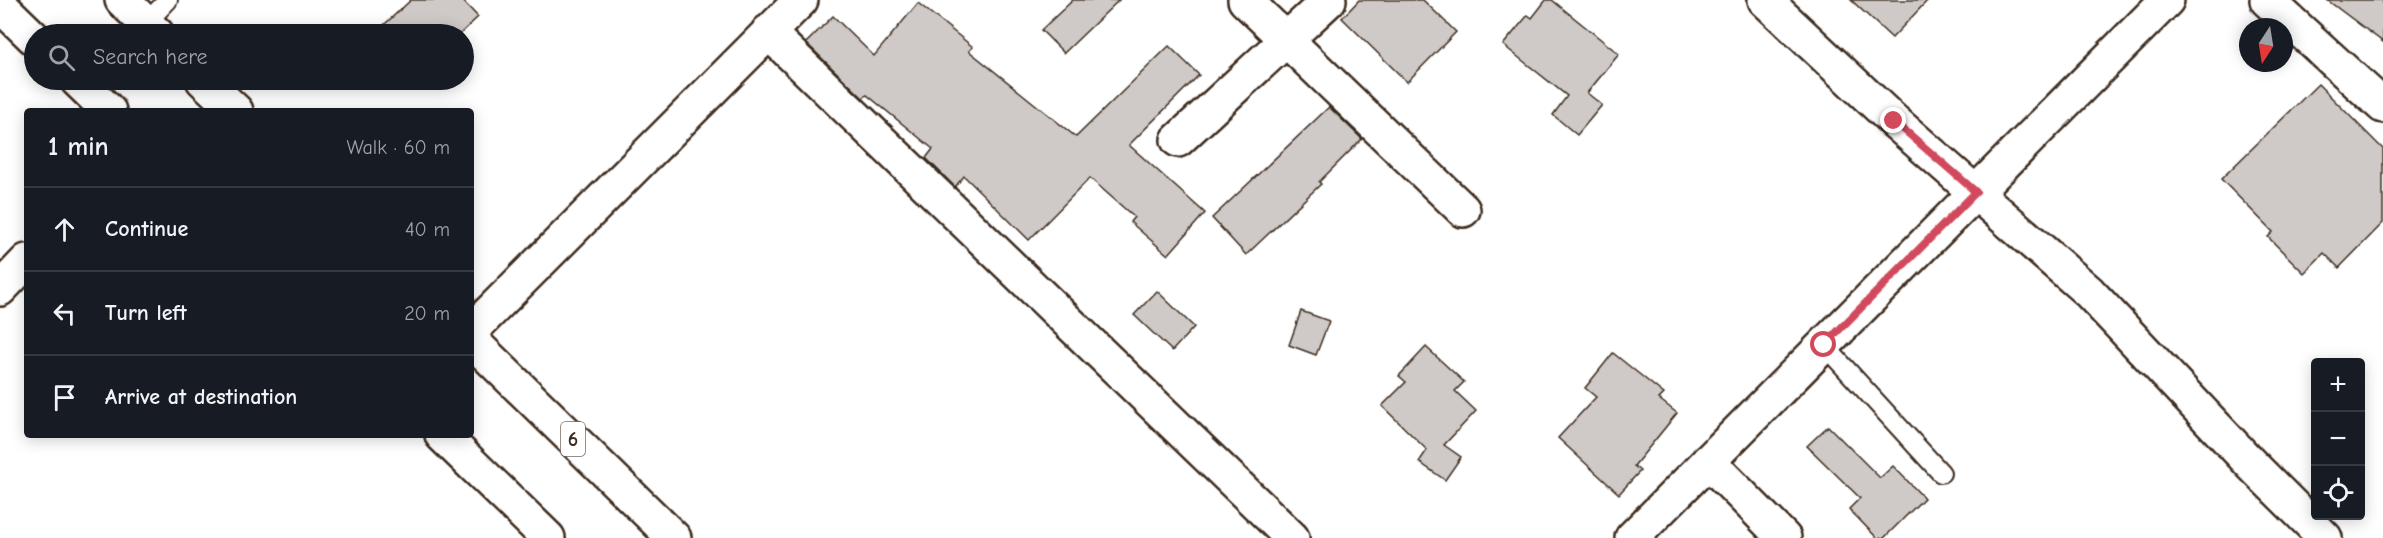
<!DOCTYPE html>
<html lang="en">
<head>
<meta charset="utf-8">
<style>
  body { margin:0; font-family:"Comic Neue",sans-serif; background:#242831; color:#f1f3f6 }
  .controls { position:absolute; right:18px; bottom:18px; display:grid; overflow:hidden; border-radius:6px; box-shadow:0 3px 15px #0003 }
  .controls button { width:54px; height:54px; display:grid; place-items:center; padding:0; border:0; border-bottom:2px solid #363941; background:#171b24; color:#f1f3f6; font:30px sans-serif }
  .compass { position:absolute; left:2239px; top:18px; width:54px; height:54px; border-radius:50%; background:#171b24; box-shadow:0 3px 15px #0003; rotate:192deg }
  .stop { position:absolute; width:18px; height:18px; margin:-14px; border:4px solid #d1495b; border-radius:50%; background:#fff }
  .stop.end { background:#d1495b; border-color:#fff; box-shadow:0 2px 6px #0008 }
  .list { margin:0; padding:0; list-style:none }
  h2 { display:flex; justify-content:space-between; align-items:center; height:78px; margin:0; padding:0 24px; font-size:26px }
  h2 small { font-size:20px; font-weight:400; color:#9ea1a6 }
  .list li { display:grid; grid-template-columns:39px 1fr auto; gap:18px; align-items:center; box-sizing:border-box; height:84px; padding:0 24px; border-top:2px solid #363941 }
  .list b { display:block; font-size:22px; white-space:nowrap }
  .list em { font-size:20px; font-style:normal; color:#9ea1a6 }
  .icon { flex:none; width:33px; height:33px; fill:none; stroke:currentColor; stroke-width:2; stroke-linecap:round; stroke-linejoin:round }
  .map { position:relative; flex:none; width:2383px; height:538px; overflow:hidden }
  .search { position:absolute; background:#171b24; box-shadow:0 3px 15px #0003; left:24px; top:24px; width:450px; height:66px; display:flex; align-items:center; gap:15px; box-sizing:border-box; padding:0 21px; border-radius:33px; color:#9ea1a6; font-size:22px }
  .panel { position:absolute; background:#171b24; box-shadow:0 3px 15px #0003; left:24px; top:108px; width:450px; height:330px; border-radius:6px }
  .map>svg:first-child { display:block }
  .building { fill:#cfcac7; stroke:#3b2a1e; stroke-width:1.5 }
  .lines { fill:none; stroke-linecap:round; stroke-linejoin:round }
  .service-casing { stroke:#3b2a1e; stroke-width:22 }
  .minor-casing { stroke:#3b2a1e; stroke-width:38 }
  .trunk-casing { stroke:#3b2a1e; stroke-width:38 }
  .service { stroke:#fff; stroke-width:18 }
  .minor { stroke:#fff; stroke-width:33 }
  .trunk { stroke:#fff; stroke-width:33 }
  .route { stroke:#d1495b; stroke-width:8 }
  .labels { text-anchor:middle; stroke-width:6; stroke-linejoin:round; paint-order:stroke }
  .shield { fill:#fff; stroke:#766a62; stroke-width:1.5 }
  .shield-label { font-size:20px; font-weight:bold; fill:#3b2a1e }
</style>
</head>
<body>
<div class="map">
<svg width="2383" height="538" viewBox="0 0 2383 538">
  <rect width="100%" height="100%" fill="#fff"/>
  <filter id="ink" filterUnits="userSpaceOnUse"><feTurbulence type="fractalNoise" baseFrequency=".0167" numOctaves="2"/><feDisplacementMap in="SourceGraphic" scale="12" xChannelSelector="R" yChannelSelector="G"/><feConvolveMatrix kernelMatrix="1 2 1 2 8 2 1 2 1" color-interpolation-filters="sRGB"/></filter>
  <g filter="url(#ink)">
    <path class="building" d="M 411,0 L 462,0 L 478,17 L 460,34 L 374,34 Z
      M 1073,0 L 1119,0 L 1064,53 L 1041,30 Z
      M 1359,0 L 1423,0 L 1456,32 L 1407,82 L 1342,18 Z
      M 1546,0 L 1552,0 L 1619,54 L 1587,93 L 1602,105 L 1577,135 L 1553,115 L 1567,96 L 1503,45 L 1528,15 L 1532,18 Z
      M 1851,0 L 1928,0 L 1892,38 Z
      M 2327,0 L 2383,0 L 2383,42 Z
      M 918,3 L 973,47 L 969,51 L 1076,137 L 1169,46 L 1199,75 L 1129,145 L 1205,213 L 1168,255 L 1130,222 L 1134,217 L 1090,178 L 1029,240 L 964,176 L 955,187 L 926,158 L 933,149 L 867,95 L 863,98 L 806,43 L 833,16 L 874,56 Z
      M 2318,84 L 2383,149 L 2383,223 L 2339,268 L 2324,253 L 2304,273 L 2268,237 L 2273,232 L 2221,179 Z
      M 1329,107 L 1362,139 L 1319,182 L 1321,184 L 1246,255 L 1212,218 Z
      M 1157,291 L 1194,327 L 1172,351 L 1134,315 Z
      M 1301,311 L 1329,321 L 1316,355 L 1289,345 Z
      M 1426,347 L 1464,382 L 1455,391 L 1476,411 L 1444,445 L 1461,457 L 1445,480 L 1419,462 L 1427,450 L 1382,406 L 1406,382 L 1399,376 Z
      M 1613,353 L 1664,394 L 1659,399 L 1677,413 L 1634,466 L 1640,471 L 1619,494 L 1558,438 L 1596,397 L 1585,388 Z
      M 1828,426 L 1880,478 L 1893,466 L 1924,498 L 1884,538 L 1877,538 L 1849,509 L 1860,498 L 1807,446 Z"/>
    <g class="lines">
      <defs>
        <path id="service" d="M 146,23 L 168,0
          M 1824,345 L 1941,473"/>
        <path id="minor" d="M 1245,0 L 1463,210
          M 1765,0 L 1894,121 L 2089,292 L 2251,464 L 2325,538
          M 2267,0 L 2383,106
          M 768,32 L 1292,538
          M 1178,140 L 1329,0
          M 0,289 L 27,261
          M 471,331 L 801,0
          M 1708,461 L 1784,538
          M 1632,538 L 2167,0"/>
        <path id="trunk" d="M 122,0 L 157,34
          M 0,5 L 34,38
          M 77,80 L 109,111
          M 203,80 L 236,111
          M 471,340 L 674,538
          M 442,435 L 548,538"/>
      </defs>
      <use href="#service" class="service-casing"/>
      <use href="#minor" class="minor-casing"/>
      <use href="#trunk" class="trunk-casing"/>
      <use href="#service" class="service"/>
      <use href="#minor" class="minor"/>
      <use href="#trunk" class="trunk"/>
    </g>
  </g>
  <g class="lines" filter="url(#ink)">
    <path class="route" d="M 1824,345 L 1976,192 L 1894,121"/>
  </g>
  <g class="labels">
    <rect class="shield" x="561" y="422" width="24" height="34" rx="4.5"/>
    <g class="shield-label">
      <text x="573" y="446">6</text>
    </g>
  </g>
</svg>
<div class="controls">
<button>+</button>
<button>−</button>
<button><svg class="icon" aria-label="locate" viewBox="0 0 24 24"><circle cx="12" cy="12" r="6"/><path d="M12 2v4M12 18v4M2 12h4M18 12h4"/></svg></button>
</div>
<svg class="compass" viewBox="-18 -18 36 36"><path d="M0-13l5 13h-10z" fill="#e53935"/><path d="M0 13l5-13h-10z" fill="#9ea1a6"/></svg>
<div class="stop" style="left:1824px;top:345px"></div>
<div class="stop end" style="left:1894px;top:121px"></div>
<div class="search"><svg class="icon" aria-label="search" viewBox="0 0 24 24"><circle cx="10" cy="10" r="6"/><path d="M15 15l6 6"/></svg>Search here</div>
<section class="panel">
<h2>1 min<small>Walk · 60 m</small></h2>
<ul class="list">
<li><svg class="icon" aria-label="ahead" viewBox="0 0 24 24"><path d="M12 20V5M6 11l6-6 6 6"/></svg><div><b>Continue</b></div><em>40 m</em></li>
<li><svg class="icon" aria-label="left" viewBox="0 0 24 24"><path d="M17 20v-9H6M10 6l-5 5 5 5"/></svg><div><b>Turn left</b></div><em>20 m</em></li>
<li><svg class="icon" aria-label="arrive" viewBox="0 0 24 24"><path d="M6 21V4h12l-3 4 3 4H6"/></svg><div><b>Arrive at destination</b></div></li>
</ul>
</section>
</div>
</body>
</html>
